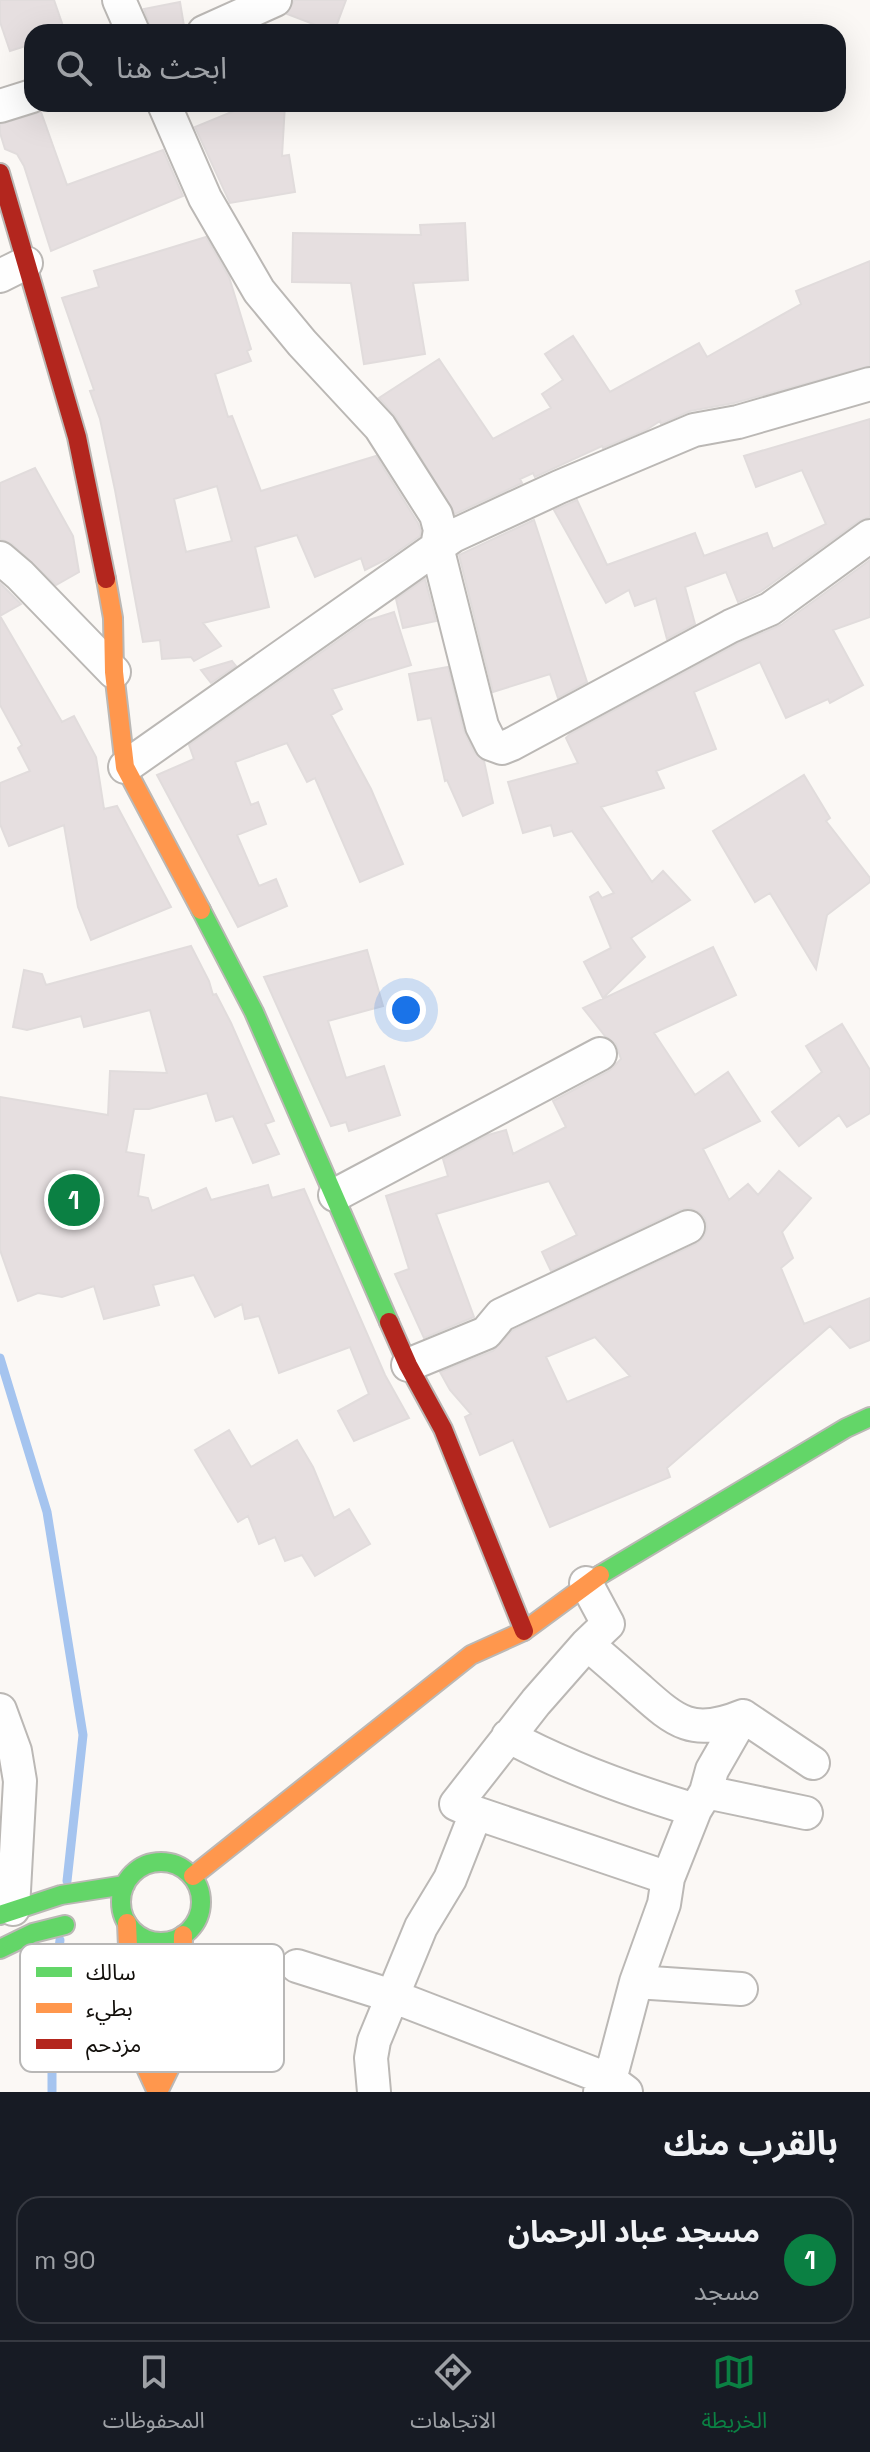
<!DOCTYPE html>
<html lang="ar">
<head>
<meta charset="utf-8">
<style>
  body { margin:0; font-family:"Space Grotesk","Noto Sans Arabic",sans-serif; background:#242831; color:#f1f3f6; direction:rtl }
  .you { position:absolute; left:406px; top:1010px; width:28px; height:28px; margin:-20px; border:6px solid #fff; border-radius:50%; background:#1a73e8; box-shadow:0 0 0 12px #1a73e833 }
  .badge { display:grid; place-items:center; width:52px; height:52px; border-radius:50%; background:#0b8043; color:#fff; font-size:26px; font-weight:700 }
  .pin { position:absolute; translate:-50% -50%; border:4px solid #fff; box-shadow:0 2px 8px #0006 }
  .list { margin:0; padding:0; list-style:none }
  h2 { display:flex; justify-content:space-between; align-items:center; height:104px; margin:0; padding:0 32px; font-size:34px }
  h2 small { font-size:26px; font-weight:400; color:#9ea1a6 }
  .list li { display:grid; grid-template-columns:52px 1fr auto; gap:24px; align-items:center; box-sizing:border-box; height:128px; margin:0 16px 16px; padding:0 16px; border:2px solid #363941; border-radius:24px }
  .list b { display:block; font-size:30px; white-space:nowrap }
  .list p { margin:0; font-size:26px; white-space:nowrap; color:#9ea1a6 }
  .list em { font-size:26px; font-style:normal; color:#9ea1a6 }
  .icon { flex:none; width:44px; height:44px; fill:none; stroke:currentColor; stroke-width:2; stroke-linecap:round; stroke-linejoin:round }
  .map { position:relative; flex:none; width:870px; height:2092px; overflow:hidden; direction:ltr }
  .search { position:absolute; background:#171b24; box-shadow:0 8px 32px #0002; left:24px; right:24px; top:24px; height:88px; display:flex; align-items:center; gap:20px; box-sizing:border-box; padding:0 28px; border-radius:24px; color:#9ea1a6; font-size:30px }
  .sheet { height:248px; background:#171b24 }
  nav { display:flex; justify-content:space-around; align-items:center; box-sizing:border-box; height:112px; border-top:2px solid #363941; background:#171b24; font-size:22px; color:#9ea1a6 }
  nav a { display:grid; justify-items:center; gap:4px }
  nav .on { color:#0b8043 }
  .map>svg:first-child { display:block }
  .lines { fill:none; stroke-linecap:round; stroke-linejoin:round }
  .stream { stroke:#a5c4ef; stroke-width:9 }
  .building { fill:#e6dfe0; stroke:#e1dcdc; stroke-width:2; fill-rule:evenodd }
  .street-casing { stroke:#bbb8b5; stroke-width:36 }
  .fast-casing { stroke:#bbb8b5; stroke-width:22 }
  .slow-casing { stroke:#bbb8b5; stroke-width:22 }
  .jam-casing { stroke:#bbb8b5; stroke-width:22 }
  .street { stroke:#fefefe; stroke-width:32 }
  .fast { stroke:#63d668; stroke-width:18 }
  .slow { stroke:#ff974d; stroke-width:18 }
  .jam { stroke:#b3261e; stroke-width:18 }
  .key { fill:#fff; stroke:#b8b7b6; stroke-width:2 }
  .key-label { font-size:22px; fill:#120f0b }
</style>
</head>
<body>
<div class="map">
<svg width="870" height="2092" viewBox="0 0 870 2092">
  <rect width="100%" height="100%" fill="#fbf8f5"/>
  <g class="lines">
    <path class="stream" d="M 0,1358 L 47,1512 L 83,1735 L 67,1881
      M 52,2092 L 52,2008 L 60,1940"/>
  </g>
  <path class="building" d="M 0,0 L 54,0 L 65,32 L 32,32 L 32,44 L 10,51 L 0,22 Z
    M 294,0 L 346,0 L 334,32 L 287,14 Z
    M 180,2 L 185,32 L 152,32 L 144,9 Z
    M 251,104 L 285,104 L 282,156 L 289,155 L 295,192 L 230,203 L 195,127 Z
    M 41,112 L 67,185 L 163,150 L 183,196 L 51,251 L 24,166 L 17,154 L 5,149 L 0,133 L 0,124 Z
    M 465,223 L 468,280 L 413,283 L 425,354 L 364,364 L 351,283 L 292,282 L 293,233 L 421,235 L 420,225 Z
    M 206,237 L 229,277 L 251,349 L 247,351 L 251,361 L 215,374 L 228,417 L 232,416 L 261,491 L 376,456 L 418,523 L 421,531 L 420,536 L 387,559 L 365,570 L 361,558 L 315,577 L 297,535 L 255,547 L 269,607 L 203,623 L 221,646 L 194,661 L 191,657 L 162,659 L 160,640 L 143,642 L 115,490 L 100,419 L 90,391 L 94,390 L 62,298 L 99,287 L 94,271 ZM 217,486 L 232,541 L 186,552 L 174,499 Z
    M 870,261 L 870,366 L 734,403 L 690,411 L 661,424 L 660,421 L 646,430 L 603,448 L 602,446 L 535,477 L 533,473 L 520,479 L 522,483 L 455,514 L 396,417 L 379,398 L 439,359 L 493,439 L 551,408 L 542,394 L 563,380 L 545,354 L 573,336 L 610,392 L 699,343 L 707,357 L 801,304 L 796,291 Z
    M 870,419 L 870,517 L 859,521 L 760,592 L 738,602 L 726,572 L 685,587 L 695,624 L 667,639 L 656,598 L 635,606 L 629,590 L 606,603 L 554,510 L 577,500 L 607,565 L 695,533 L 704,556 L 767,533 L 773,549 L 826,524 L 802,470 L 756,487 L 744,456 Z
    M 35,468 L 73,536 L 79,572 L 56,585 L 12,544 L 0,539 L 0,483 Z
    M 534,520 L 587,682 L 558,698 L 550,674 L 493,692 L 459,555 Z
    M 870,560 L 870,617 L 833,630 L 863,685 L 830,703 L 828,699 L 786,718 L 760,662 L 694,692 L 716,749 L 656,771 L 664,788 L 601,807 L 652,882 L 663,871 L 690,900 L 631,938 L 645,957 L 603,998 L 584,962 L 611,948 L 590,897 L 598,892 L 602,898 L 614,893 L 572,831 L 554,836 L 551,825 L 523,833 L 508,782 L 578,763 L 566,738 L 570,734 L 739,643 L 781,625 Z
    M 425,579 L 436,621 L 403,628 L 396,599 Z
    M 0,583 L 21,604 L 0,616 L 62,722 L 74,716 L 96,757 L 104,809 L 117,806 L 171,907 L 91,940 L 78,907 L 64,825 L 9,846 L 0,824 L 0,783 L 30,771 L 18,748 L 22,745 L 0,705 Z
    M 394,612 L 411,665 L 332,689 L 342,709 L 331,715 L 371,789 L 403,864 L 360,882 L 315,778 L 307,782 L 287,743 L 235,762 L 251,805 L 258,802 L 266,824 L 237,835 L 259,886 L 276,879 L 287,906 L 238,927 L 157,775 L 194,759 L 189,745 L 366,621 Z
    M 232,661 L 236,666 L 211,683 L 201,670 Z
    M 448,667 L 464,731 L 474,752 L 484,761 L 493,803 L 463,816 L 447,780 L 445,781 L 431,718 L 418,720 L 409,674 Z
    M 804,775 L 830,818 L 826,821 L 870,878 L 870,882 L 827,915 L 816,969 L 770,893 L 755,902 L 713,831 Z
    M 191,946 L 209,981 L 213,995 L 216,994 L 231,1023 L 274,1121 L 265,1124 L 279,1154 L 253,1163 L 233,1116 L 216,1121 L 207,1093 L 149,1109 L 134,1109 L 126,1152 L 144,1155 L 138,1196 L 148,1198 L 152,1211 L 206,1188 L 211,1200 L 268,1185 L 272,1198 L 304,1189 L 385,1375 L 409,1418 L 354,1441 L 338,1411 L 369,1394 L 350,1347 L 279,1373 L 259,1316 L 245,1319 L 242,1304 L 215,1317 L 194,1275 L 153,1285 L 159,1305 L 104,1319 L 94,1286 L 62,1297 L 38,1293 L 18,1301 L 0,1250 L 0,1097 L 108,1115 L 110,1071 L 167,1073 L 150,1010 L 84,1027 L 81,1016 L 27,1030 L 13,1027 L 24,970 L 42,974 L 46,985 Z
    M 713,947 L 736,995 L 654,1033 L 695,1095 L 728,1072 L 760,1121 L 703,1149 L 729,1200 L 748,1184 L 758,1195 L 779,1171 L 811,1198 L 782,1232 L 793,1258 L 781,1268 L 804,1324 L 870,1298 L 870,1340 L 850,1348 L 830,1326 L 667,1468 L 670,1477 L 550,1527 L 513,1440 L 480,1455 L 465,1417 L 471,1414 L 450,1390 L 440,1372 L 493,1351 L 513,1330 L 696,1244 L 703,1238 L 707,1229 L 705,1218 L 699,1212 L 690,1208 L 680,1210 L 551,1271 L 542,1252 L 577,1235 L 549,1181 L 436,1214 L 474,1317 L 424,1338 L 395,1274 L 409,1269 L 386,1196 L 448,1176 L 443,1159 L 488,1135 L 506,1130 L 513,1154 L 566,1127 L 553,1101 L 609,1071 L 621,1059 L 616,1044 L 605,1036 L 583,1008 ZM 595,1337 L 630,1376 L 567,1402 L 546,1357 Z
    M 367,950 L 383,1006 L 328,1021 L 346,1078 L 384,1066 L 400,1115 L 349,1131 L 346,1122 L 331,1126 L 264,977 Z
    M 842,1024 L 870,1070 L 870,1113 L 847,1127 L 839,1115 L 799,1146 L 772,1112 L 822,1072 L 806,1046 Z
    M 229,1430 L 251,1467 L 297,1440 L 313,1467 L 334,1518 L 349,1509 L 370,1544 L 315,1576 L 302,1555 L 285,1561 L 275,1537 L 259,1544 L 248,1516 L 238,1522 L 195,1450 Z"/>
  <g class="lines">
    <defs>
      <path id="street" d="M 119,0 L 133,32
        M 204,32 L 275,0
        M 164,104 L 205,198 L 259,291 L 302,343 L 380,427 L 436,515 L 440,530 L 437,547 L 482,726 L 491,744 L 502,748 L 512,744 L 731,626 L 770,609 L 870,536
        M 0,106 L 32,96
        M 0,276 L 26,263
        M 0,558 L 20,575 L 114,672
        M 125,767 L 453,536 L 559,487 L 694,430 L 738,422 L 870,384
        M 335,1195 L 600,1054
        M 408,1365 L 486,1333 L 501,1315 L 688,1227
        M 586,1583 L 608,1624 L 587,1644
        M 0,1710 L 15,1751 L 20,1781 L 13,1909
        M 743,1716 L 813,1763
        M 508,1736 C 567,1768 632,1791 695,1810
        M 706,1792 L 806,1813
        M 297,1966 L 392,1996 L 610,2080 L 626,2092
        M 636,1982 L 741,1989
        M 374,2092 L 371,2058 L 374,2041 L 421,1927 L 450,1879 L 476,1813
        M 600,2092 L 610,2080 L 636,1982 L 664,1904 L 668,1878 L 695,1810 L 706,1792 L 712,1770 L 743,1716 C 692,1737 676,1722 639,1689 C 622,1674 605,1659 587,1644 L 536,1702 L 456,1804 L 476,1813 L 668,1878"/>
      <path id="fast" d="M 201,910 L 254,1012 L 389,1322
        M 600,1575 L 846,1428 L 870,1417
        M121 1902a40 40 0 1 1 80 0a40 40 0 1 1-80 0Z
        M 0,1915 L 61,1895 L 125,1885
        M 0,1949 L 33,1933 L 65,1925"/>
      <path id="slow" d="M 106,579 L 113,618 L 114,672 L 125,767 L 201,910
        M 193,1876 L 471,1655 L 524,1631 L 600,1575
        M 127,1923 L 131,2018 L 139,2053 L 157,2092
        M 158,2092 L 177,2053 L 182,2025 L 183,1935"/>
      <path id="jam" d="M 0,173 L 77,437 L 106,579
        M 389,1322 L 408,1365 L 443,1429 L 524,1631"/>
    </defs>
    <use href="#street" class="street-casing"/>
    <use href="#fast" class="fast-casing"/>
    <use href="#slow" class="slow-casing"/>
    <use href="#jam" class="jam-casing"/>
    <use href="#street" class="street"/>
    <use href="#fast" class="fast"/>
    <use href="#slow" class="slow"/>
    <use href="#jam" class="jam"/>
  </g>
  <rect x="20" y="1944" width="264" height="128" rx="12" class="key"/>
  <rect x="36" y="1967" width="36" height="10" fill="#63d668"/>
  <rect x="36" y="2003" width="36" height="10" fill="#ff974d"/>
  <rect x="36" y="2039" width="36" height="10" fill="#b3261e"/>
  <g class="key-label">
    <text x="86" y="1980">سالك</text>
    <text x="86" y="2016">بطيء</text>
    <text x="86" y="2052">مزدحم</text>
  </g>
</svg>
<div class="you"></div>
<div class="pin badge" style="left:74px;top:1200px">1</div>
<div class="search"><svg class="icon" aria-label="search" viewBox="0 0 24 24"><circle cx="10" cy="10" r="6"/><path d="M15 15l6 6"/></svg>ابحث هنا</div>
</div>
<section class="sheet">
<h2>بالقرب منك<small></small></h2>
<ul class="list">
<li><span class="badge">1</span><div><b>مسجد عباد الرحمان</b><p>مسجد</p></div><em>90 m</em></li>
</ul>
</section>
<nav>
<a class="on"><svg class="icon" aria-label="map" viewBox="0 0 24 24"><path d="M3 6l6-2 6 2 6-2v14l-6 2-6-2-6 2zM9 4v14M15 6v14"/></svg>الخريطة</a>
<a><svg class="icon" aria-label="directions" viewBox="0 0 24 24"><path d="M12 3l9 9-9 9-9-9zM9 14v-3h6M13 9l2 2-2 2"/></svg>الاتجاهات</a>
<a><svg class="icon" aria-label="saved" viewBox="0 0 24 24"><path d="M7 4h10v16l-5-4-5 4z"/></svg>المحفوظات</a>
</nav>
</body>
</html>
